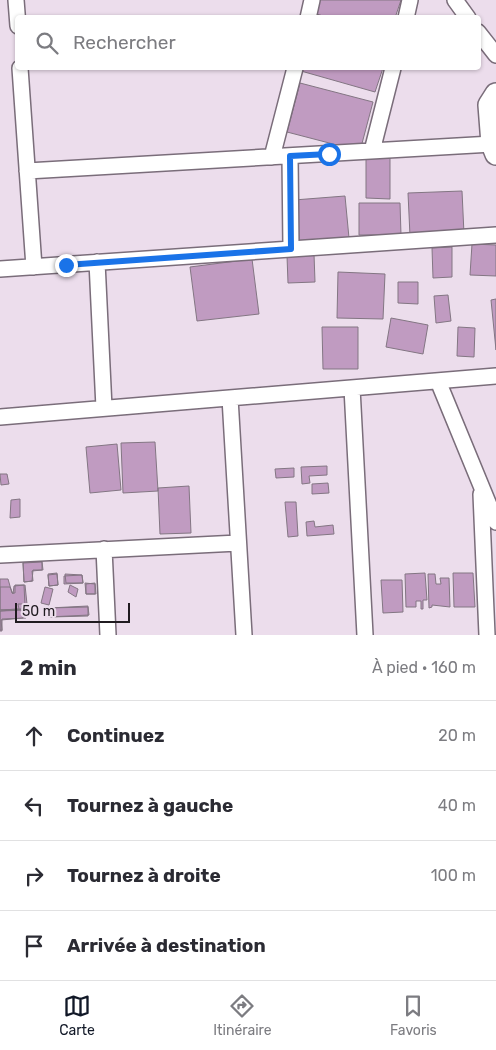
<!DOCTYPE html>
<html lang="fr">
<head>
<meta charset="utf-8">
<style>
  body { margin:0; font-family:Rubik,sans-serif; background:#f7f7f7; color:#2b2b33 }
  .scale { position:absolute; left:15px; bottom:12px; width:115px; box-sizing:border-box; padding-left:5px; border:2px solid #201b20; border-top:0; font-size:14px; line-height:18px; white-space:nowrap; color:#201b20; -webkit-text-stroke:4px #ecddec; paint-order:stroke }
  .stop { position:absolute; width:15px; height:15px; margin:-11px; border:4px solid #1a73e8; border-radius:50%; background:#fff }
  .stop.end { background:#1a73e8; border-color:#fff; box-shadow:0 1px 5px #0008 }
  .list { margin:0; padding:0; list-style:none }
  h2 { display:flex; justify-content:space-between; align-items:center; height:65px; margin:0; padding:0 20px; font-size:21px }
  h2 small { font-size:16px; font-weight:400; color:#7c7c81 }
  .list li { display:grid; grid-template-columns:32px 1fr auto; gap:15px; align-items:center; box-sizing:border-box; height:70px; padding:0 20px; border-top:1px solid #e1e1e2 }
  .list b { display:block; font-size:19px; white-space:nowrap }
  .list em { font-size:16px; font-style:normal; color:#7c7c81 }
  .icon { flex:none; width:28px; height:28px; fill:none; stroke:currentColor; stroke-width:2; stroke-linecap:round; stroke-linejoin:round }
  .map { position:relative; flex:none; width:496px; height:635px; overflow:hidden }
  .search { position:absolute; background:#fff; box-shadow:0 1px 4px #0004; left:15px; right:15px; top:15px; height:55px; display:flex; align-items:center; gap:12px; box-sizing:border-box; padding:0 18px; border-radius:5px; color:#7c7c81; font-size:19px }
  .sheet { height:345px; background:#fff }
  nav { display:flex; justify-content:space-around; align-items:center; box-sizing:border-box; height:70px; border-top:1px solid #e1e1e2; background:#fff; font-size:14px; color:#7c7c81 }
  nav a { display:grid; justify-items:center; gap:2px }
  nav .on { color:#111827 }
  .map>svg:first-child { display:block }
  .building { fill:#c09bc1; stroke:#837683 }
  .lines { fill:none; stroke-linecap:round; stroke-linejoin:round }
  .street-casing { stroke:#7a6d7a; stroke-width:18 }
  .secondary-casing { stroke:#7a6d7a; stroke-width:24 }
  .street { stroke:#fff; stroke-width:15 }
  .secondary { stroke:#fff; stroke-width:21 }
  .route { stroke:#1a73e8; stroke-width:6 }
</style>
</head>
<body>
<div class="map">
<svg width="496" height="635" viewBox="0 0 496 635">
  <rect width="100%" height="100%" fill="#ecddec"/>
  <path class="building" d="M 314,0 L 401,0 L 395,18 L 329,18 L 311,12 Z
    M 302,68 L 383,68 L 375,92 L 301,71 Z
    M 300,83 L 373,102 L 360,151 L 287,132 Z
    M 366,158 L 390,158 L 390,199 L 366,198 Z
    M 462,191 L 464,234 L 410,236 L 408,193 Z
    M 345,196 L 349,238 L 297,242 L 294,200 Z
    M 359,203 L 400,203 L 401,235 L 359,235 Z
    M 472,244 L 496,245 L 496,276 L 470,275 Z
    M 452,247 L 452,277 L 433,278 L 432,248 Z
    M 314,254 L 315,282 L 288,283 L 287,256 Z
    M 252,259 L 259,314 L 197,321 L 190,267 Z
    M 338,272 L 385,274 L 383,319 L 337,318 Z
    M 398,282 L 418,282 L 418,304 L 398,303 Z
    M 448,295 L 451,321 L 436,323 L 434,296 Z
    M 496,299 L 496,350 L 491,300 Z
    M 391,318 L 428,325 L 423,354 L 386,347 Z
    M 322,327 L 358,327 L 358,369 L 323,369 Z
    M 458,327 L 475,328 L 474,357 L 457,356 Z
    M 155,442 L 158,491 L 123,493 L 121,443 Z
    M 117,444 L 121,490 L 90,493 L 86,447 Z
    M 327,466 L 327,475 L 309,476 L 310,483 L 302,484 L 301,467 Z
    M 294,468 L 294,477 L 276,478 L 275,469 Z
    M 0,474 L 7,474 L 9,484 L 1,485 Z
    M 328,483 L 329,493 L 312,494 L 312,484 Z
    M 189,486 L 191,533 L 160,534 L 158,488 Z
    M 20,499 L 20,517 L 10,518 L 11,500 Z
    M 285,502 L 296,502 L 298,536 L 288,537 Z
    M 314,521 L 315,527 L 333,525 L 334,534 L 307,536 L 306,522 Z
    M 42,561 L 42,570 L 32,571 L 33,581 L 24,582 L 23,562 Z
    M 42,562 L 43,570 L 33,570 L 32,581 L 24,582 L 23,563 Z
    M 57,573 L 58,585 L 49,586 L 48,574 Z
    M 425,573 L 427,600 L 423,600 L 423,609 L 421,609 L 421,601 L 416,601 L 416,607 L 406,607 L 405,574 Z
    M 453,573 L 473,573 L 475,607 L 454,607 Z
    M 57,574 L 58,585 L 49,586 L 48,575 Z
    M 65,574 L 82,575 L 83,583 L 66,583 Z
    M 428,574 L 435,574 L 436,584 L 441,584 L 440,578 L 449,578 L 450,607 L 432,605 L 432,607 L 429,608 Z
    M 82,575 L 83,583 L 64,584 L 64,576 Z
    M 0,579 L 8,579 L 12,593 L 15,593 L 15,585 L 24,585 L 25,606 L 22,606 L 22,609 L 0,610 Z
    M 381,580 L 402,580 L 403,612 L 383,613 Z
    M 85,583 L 95,584 L 95,594 L 86,594 Z
    M 95,583 L 96,594 L 86,594 L 86,584 Z
    M 25,585 L 27,604 L 18,604 L 19,609 L 0,610 L 0,587 L 10,587 L 13,594 L 14,586 Z
    M 70,585 L 78,589 L 76,597 L 68,592 Z
    M 45,587 L 53,589 L 49,605 L 41,603 Z
    M 88,606 L 88,616 L 50,617 L 49,608 Z
    M 88,607 L 89,615 L 48,617 L 48,608 Z
    M 25,609 L 23,618 L 1,620 L 2,630 L 0,630 L 0,611 Z
    M 26,610 L 26,618 L 2,619 L 2,631 L 0,631 L 0,611 Z"/>
  <g class="lines">
    <defs>
      <path id="street" d="M 16,0 L 18,26
        M 455,0 L 468,18
        M 308,18 L 312,0
        M 406,18 L 410,0
        M 478,32 L 496,55
        M 20,68 L 34,267
        M 372,151 L 393,68
        M 290,156 L 291,249
        M 272,157 L 295,68
        M 27,171 L 492,144
        M 97,262 L 104,408
        M 0,269 L 496,235
        M 438,381 L 496,522
        M 352,388 L 365,635
        M 230,398 L 244,635
        M 0,417 L 496,376
        M 481,494 L 487,635
        M 104,549 L 108,635
        M 0,555 L 238,543"/>
      <path id="secondary" d="M 496,94 L 489,105 L 492,144 L 496,154"/>
    </defs>
    <use href="#street" class="street-casing"/>
    <use href="#secondary" class="secondary-casing"/>
    <use href="#street" class="street"/>
    <use href="#secondary" class="secondary"/>
  </g>
  <g class="lines">
    <path class="route" d="M 66,265 L 291,249 L 290,156 L 329,154"/>
  </g>
</svg>
<div class="scale">50 m</div>
<div class="stop" style="left:329px;top:154px"></div>
<div class="stop end" style="left:66px;top:265px"></div>
<div class="search"><svg class="icon" aria-label="search" viewBox="0 0 24 24"><circle cx="10" cy="10" r="6"/><path d="M15 15l6 6"/></svg>Rechercher</div>
</div>
<section class="sheet">
<h2>2 min<small>À pied · 160 m</small></h2>
<ul class="list">
<li><svg class="icon" aria-label="ahead" viewBox="0 0 24 24"><path d="M12 20V5M6 11l6-6 6 6"/></svg><div><b>Continuez</b></div><em>20 m</em></li>
<li><svg class="icon" aria-label="left" viewBox="0 0 24 24"><path d="M17 20v-9H6M10 6l-5 5 5 5"/></svg><div><b>Tournez à gauche</b></div><em>40 m</em></li>
<li><svg class="icon" aria-label="right" viewBox="0 0 24 24"><path d="M7 20v-9h11M14 6l5 5-5 5"/></svg><div><b>Tournez à droite</b></div><em>100 m</em></li>
<li><svg class="icon" aria-label="arrive" viewBox="0 0 24 24"><path d="M6 21V4h12l-3 4 3 4H6"/></svg><div><b>Arrivée à destination</b></div></li>
</ul>
</section>
<nav>
<a class="on"><svg class="icon" aria-label="map" viewBox="0 0 24 24"><path d="M3 6l6-2 6 2 6-2v14l-6 2-6-2-6 2zM9 4v14M15 6v14"/></svg>Carte</a>
<a><svg class="icon" aria-label="directions" viewBox="0 0 24 24"><path d="M12 3l9 9-9 9-9-9zM9 14v-3h6M13 9l2 2-2 2"/></svg>Itinéraire</a>
<a><svg class="icon" aria-label="saved" viewBox="0 0 24 24"><path d="M7 4h10v16l-5-4-5 4z"/></svg>Favoris</a>
</nav>
</body>
</html>
